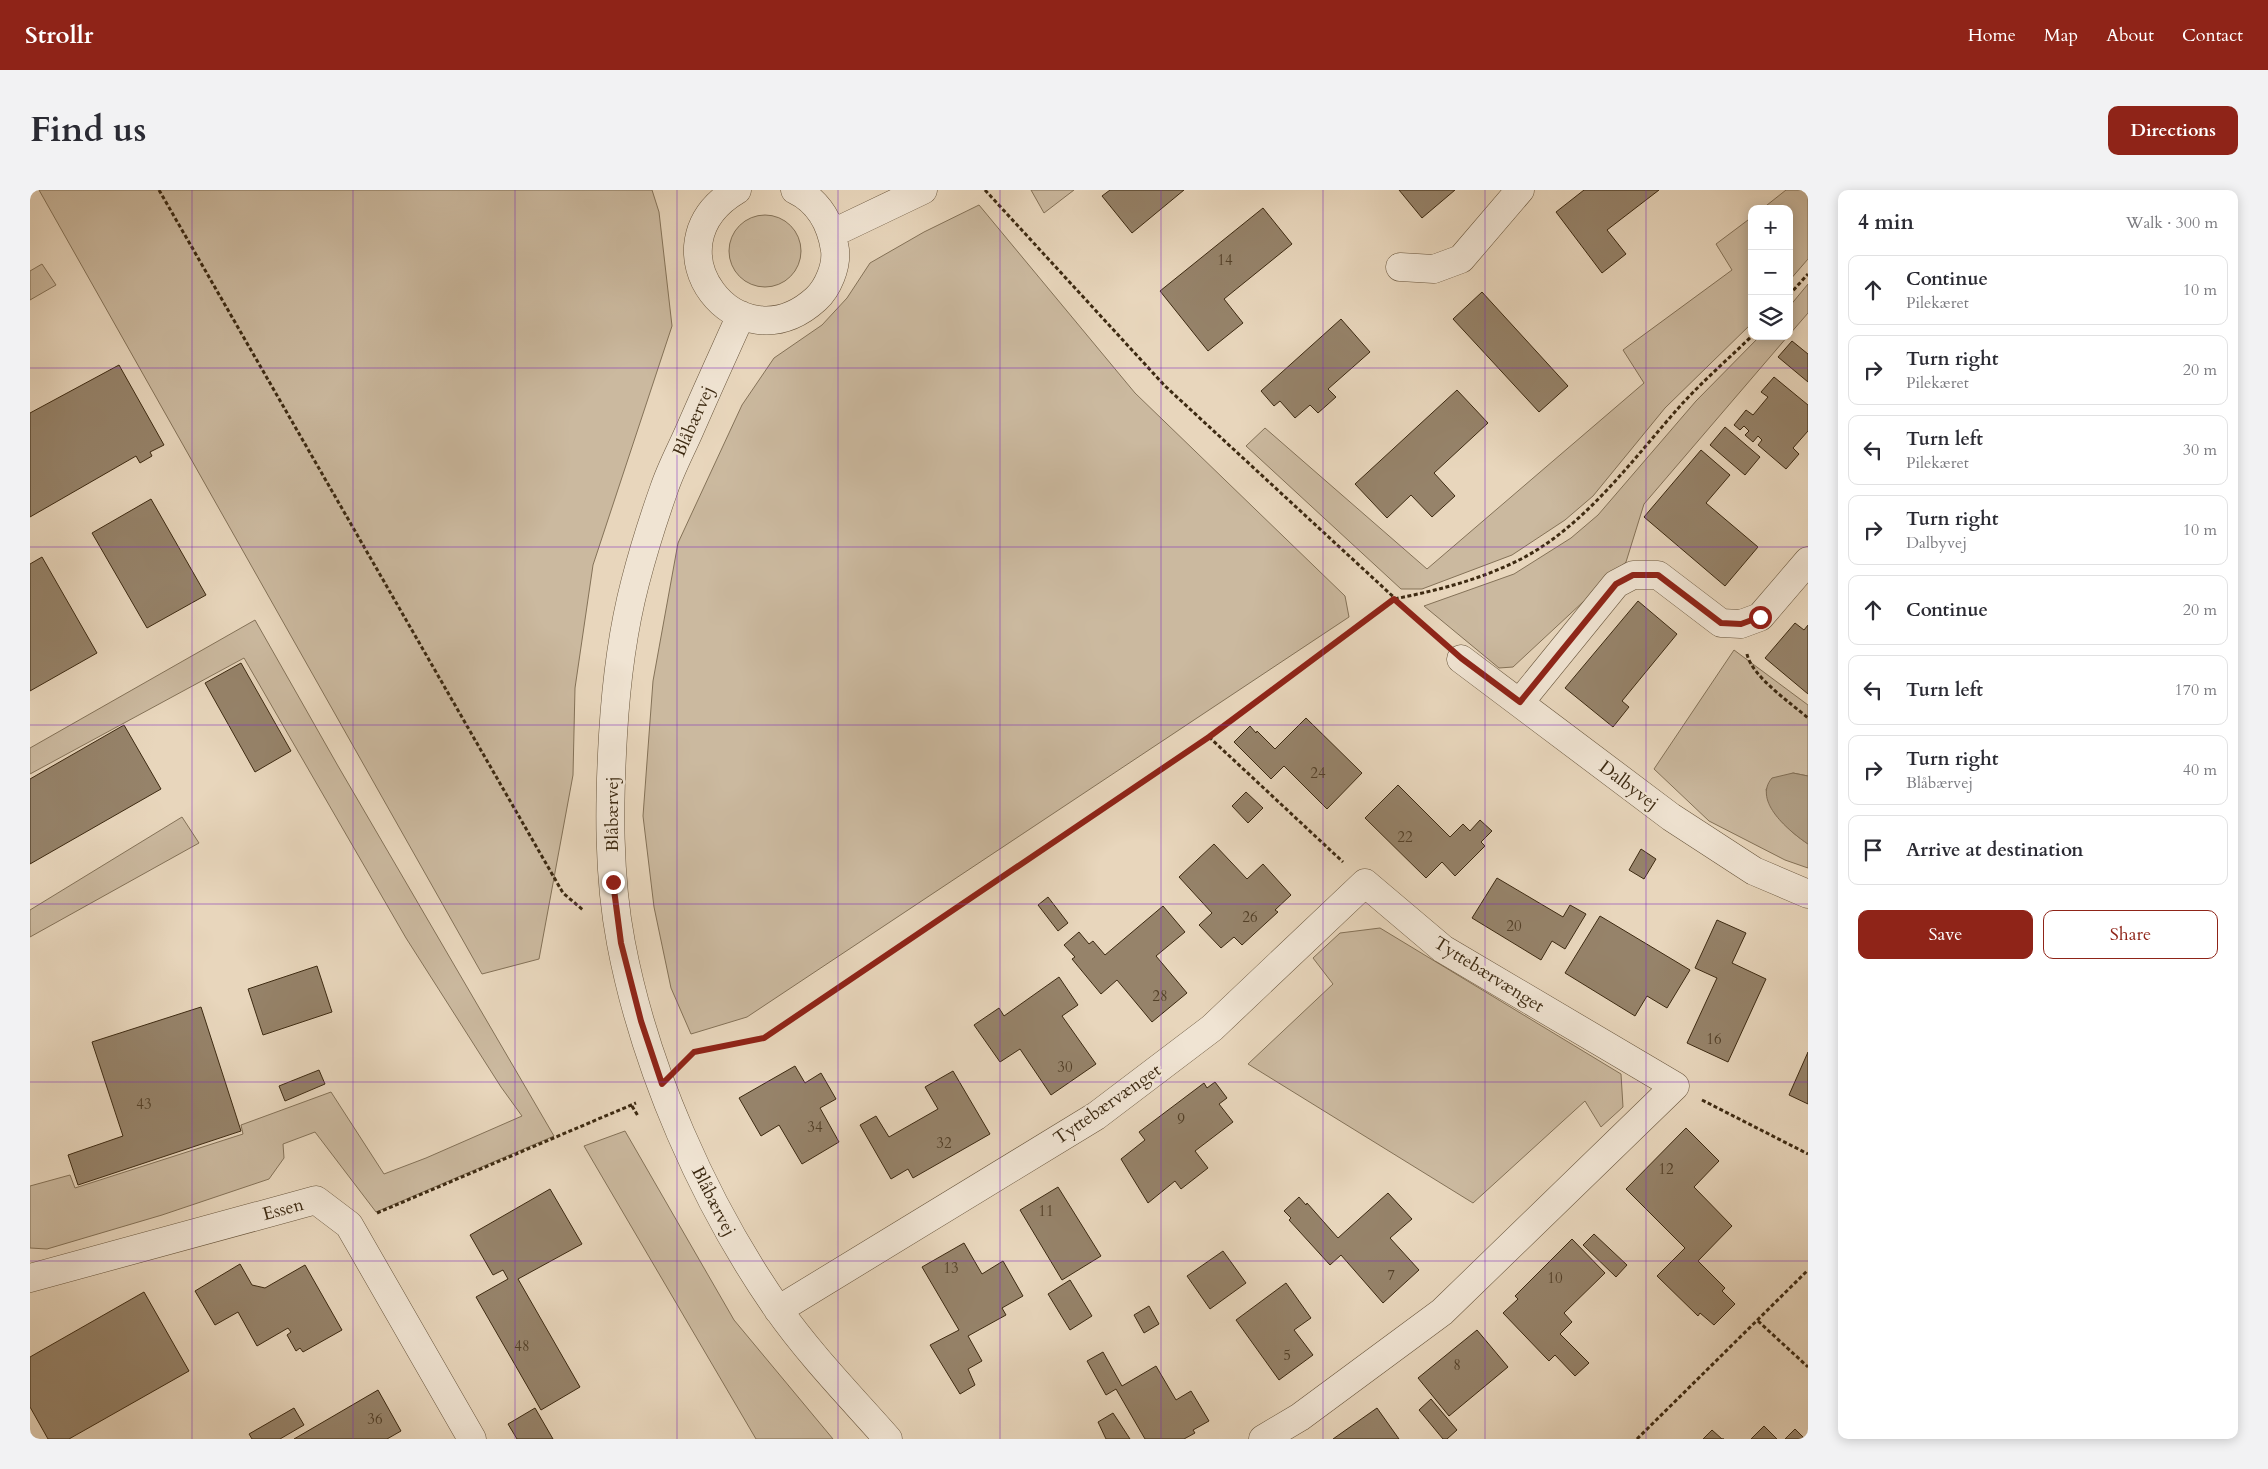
<!DOCTYPE html>
<html lang="en">
<head>
<meta charset="utf-8">
<style>
  body { margin:0; font-family:Cardo,serif; background:#f2f2f3; color:#2b2b33 }
  .controls { position:absolute; right:15px; top:15px; display:grid; overflow:hidden; border-radius:10px; box-shadow:0 2px 12px #0003 }
  .controls button { width:45px; height:45px; display:grid; place-items:center; padding:0; border:0; border-bottom:1px solid #e1e1e2; background:#fff; color:#2b2b33; font:25px sans-serif }
  .stop { position:absolute; width:15px; height:15px; margin:-11px; border:4px solid #8f2418; border-radius:50%; background:#fff }
  .stop.end { background:#8f2418; border-color:#fff; box-shadow:0 1px 5px #0008 }
  .list { margin:0; padding:0; list-style:none }
  h2 { display:flex; justify-content:space-between; align-items:center; height:65px; margin:0; padding:0 20px; font-size:21px }
  h2 small { font-size:16px; font-weight:400; color:#7c7c81 }
  .list li { display:grid; grid-template-columns:32px 1fr auto; gap:15px; align-items:center; box-sizing:border-box; height:70px; margin:0 10px 10px; padding:0 10px; border:1px solid #e1e1e2; border-radius:10px }
  .list b { display:block; font-size:19px; white-space:nowrap }
  .list p { margin:0; font-size:16px; white-space:nowrap; color:#7c7c81 }
  .list em { font-size:16px; font-style:normal; color:#7c7c81 }
  .actions { display:flex; gap:10px; padding:15px 20px }
  .actions a { flex:1; padding:11px 0; border:1px solid #8f2418; border-radius:10px; text-align:center; font-size:18px; color:#8f2418 }
  .actions .main { background:#8f2418; color:#fff }
  .icon { flex:none; width:28px; height:28px; fill:none; stroke:currentColor; stroke-width:2; stroke-linecap:round; stroke-linejoin:round }
  .map { position:relative; flex:none; width:1778px; height:1249px; overflow:hidden; border-radius:10px }
  header { display:flex; align-items:center; gap:30px; box-sizing:border-box; height:70px; padding:0 25px; background:#8f2418; color:#fff }
  header strong { font-size:24px }
  nav { display:flex; gap:28px; margin-inline-start:auto; font-size:18px }
  .intro { display:flex; align-items:center; justify-content:space-between; box-sizing:border-box; height:120px; padding:0 30px }
  h1 { margin:0; font-size:35px }
  .button { padding:12px 22px; border-radius:10px; background:#8f2418; color:#fff; font-size:18px; font-weight:700 }
  main { display:flex; gap:30px; padding:0 30px }
  aside { flex:1; background:#fff; border-radius:10px; box-shadow:0 2px 12px #0003 }
  .map>svg:first-child { display:block }
  .green { fill:#cbb99f; stroke:#847258 }
  .water { fill:#ae9c82; stroke:#816e55 }
  .building { fill:#96836a; stroke:#3d2a12 }
  .lines { fill:none; stroke-linecap:round; stroke-linejoin:round }
  .minor-casing { stroke:#68553c; stroke-width:29 }
  .path { stroke:#3d2a12; stroke-width:3; stroke-dasharray:4 2.5; stroke-linecap:butt }
  .minor { stroke:#f0e4d3; stroke-width:28 }
  .route { stroke:#8f2418; stroke-width:6 }
  .grid { fill:none; stroke:#7b2cbf; stroke-width:1; stroke-opacity:0.55 }
  .labels { text-anchor:middle; stroke-width:5; stroke-linejoin:round; paint-order:stroke }
  .number-label { font-size:15px; fill:#534028 }
  .street-label { font-size:18px; fill:#3d2a12; stroke:#f0e4d3 }
</style>
</head>
<body>
<header>
<strong>Strollr</strong>
<nav><a>Home</a><a>Map</a><a>About</a><a>Contact</a></nav>
</header>
<div class="intro"><h1>Find us</h1><a class="button">Directions</a></div>
<main>
<div class="map">
<svg width="1778" height="1249" viewBox="0 0 1778 1249">
  <rect width="100%" height="100%" fill="#e8d6bc"/>
  <filter id="stains"><feTurbulence type="fractalNoise" baseFrequency=".004" numOctaves="4"/><feColorMatrix values="0 0 0 0 .2 0 0 0 0 .09 0 0 0 0 .02 0 0 0 .5 -.17"/></filter>
  <radialGradient id="worn" r=".72"><stop offset=".6" stop-color="#630" stop-opacity="0"/><stop offset="1" stop-color="#630" stop-opacity=".3"/></radialGradient>
  <path class="green" d="M 9,0 L 622,0 L 629,22 L 642,136 L 563,375 L 545,498 L 543,585 L 509,769 L 452,784 Z
    M 1001,0 L 1044,0 L 1014,23 Z
    M 1756,0 L 1778,0 L 1778,69 L 1759,91 L 1759,19 L 1732,19 Z
    M 949,15 L 1105,203 L 1315,406 L 1319,427 L 717,827 L 661,844 L 641,798 L 624,717 L 613,626 L 623,491 L 648,353 L 712,215 L 744,168 L 792,135 L 817,108 L 840,73 L 894,42 Z
    M699 61a36 36 0 1 1 72 0a36 36 0 1 1-72 0Z
    M 1722,27 L 1722,133 L 1635,218 L 1563,306 L 1535,330 L 1482,365 L 1392,399 L 1371,399 L 1216,256 L 1235,238 L 1397,379 L 1614,193 L 1593,160 L 1702,80 L 1686,54 Z
    M 12,74 L 26,95 L 0,110 L 0,81 Z
    M 1778,94 L 1778,123 L 1759,145 L 1759,117 Z
    M 1730,146 L 1758,146 L 1614,314 L 1596,372 L 1483,477 L 1469,478 L 1394,416 L 1484,384 L 1541,348 L 1568,325 L 1666,211 Z
    M 225,430 L 308,576 L 524,946 L 346,1022 L 285,942 L 253,954 L 254,968 L 239,989 L 132,1025 L 17,1059 L 0,1058 L 0,996 L 40,985 L 45,998 L 213,944 L 211,935 L 301,902 L 354,984 L 396,968 L 492,926 L 471,897 L 376,748 L 214,468 L 0,584 L 0,558 Z
    M 1704,460 L 1778,515 L 1778,586 L 1763,583 L 1736,599 C 1739,623 1759,641 1778,654 L 1778,678 L 1755,670 L 1679,631 L 1624,579 Z
    M 152,627 L 169,653 L 0,747 L 0,720 Z
    M 1350,738 L 1591,884 L 1593,917 L 1571,937 L 1555,911 L 1443,1013 L 1218,874 L 1303,794 L 1283,768 L 1310,743 Z
    M 595,941 L 704,1130 L 803,1249 L 726,1249 L 554,956 Z"/>
  <path class="water" d="M 1763,583 L 1778,586 L 1778,654 C 1760,642 1722,611 1742,588 Z"/>
  <path class="building" d="M 1080,0 L 1154,0 L 1102,43 L 1072,6 Z
    M 1369,0 L 1425,0 L 1392,28 Z
    M 1554,0 L 1629,0 L 1577,40 L 1596,64 L 1572,83 L 1526,22 Z
    M 1233,18 L 1262,54 L 1194,109 L 1213,133 L 1178,161 L 1130,101 Z
    M 1452,102 L 1538,196 L 1509,222 L 1423,129 Z
    M 1311,129 L 1340,162 L 1298,199 L 1306,207 L 1288,223 L 1280,215 L 1265,228 L 1250,211 L 1244,216 L 1231,201 Z
    M 1762,151 L 1778,164 L 1778,192 L 1748,167 Z
    M 89,175 L 134,255 L 120,262 L 122,266 L 110,273 L 106,266 L 0,327 L 0,223 Z
    M 1744,187 L 1778,215 L 1778,241 L 1763,258 L 1769,264 L 1756,279 L 1728,255 L 1732,250 L 1728,246 L 1723,252 L 1715,245 L 1719,241 L 1714,236 L 1710,240 L 1704,235 L 1716,220 L 1723,225 L 1738,207 L 1731,202 Z
    M 1427,200 L 1458,233 L 1404,283 L 1425,306 L 1402,327 L 1381,305 L 1357,328 L 1325,294 Z
    M 1695,237 L 1730,267 L 1715,285 L 1680,255 Z
    M 1671,260 L 1700,285 L 1676,313 L 1728,357 L 1695,396 L 1614,327 Z
    M 121,309 L 176,405 L 117,438 L 62,343 Z
    M 12,367 L 67,463 L 0,501 L 0,374 Z
    M 1608,411 L 1647,444 L 1592,511 L 1599,517 L 1583,537 L 1535,498 Z
    M 1765,433 L 1774,440 L 1778,435 L 1778,504 L 1735,468 Z
    M 211,473 L 261,561 L 225,582 L 175,493 Z
    M 1276,528 L 1332,583 L 1297,619 L 1254,576 L 1241,589 L 1204,552 L 1220,536 L 1226,543 L 1227,541 L 1245,559 Z
    M 94,535 L 131,599 L 0,674 L 0,589 Z
    M 1368,595 L 1420,647 L 1433,634 L 1440,641 L 1450,630 L 1462,641 L 1451,652 L 1455,656 L 1425,686 L 1412,672 L 1396,688 L 1335,628 Z
    M 1216,602 L 1233,618 L 1218,633 L 1202,616 Z
    M 1184,654 L 1217,689 L 1233,674 L 1261,705 L 1245,720 L 1248,722 L 1212,755 L 1204,747 L 1191,758 L 1169,735 L 1182,723 L 1149,687 Z
    M 1611,659 L 1626,669 L 1614,689 L 1599,680 Z
    M 1467,688 L 1533,727 L 1540,715 L 1556,724 L 1535,759 L 1522,751 L 1511,770 L 1442,728 Z
    M 1018,707 L 1038,733 L 1028,741 L 1008,715 Z
    M 1133,716 L 1155,742 L 1126,766 L 1157,803 L 1122,832 L 1087,790 L 1071,804 L 1042,769 L 1045,767 L 1034,755 L 1049,742 L 1059,754 L 1063,751 L 1075,765 Z
    M 1570,726 L 1660,780 L 1637,818 L 1617,806 L 1605,826 L 1535,783 Z
    M 1687,730 L 1716,743 L 1702,773 L 1736,789 L 1698,872 L 1657,853 L 1687,788 L 1665,778 Z
    M 287,776 L 302,822 L 233,845 L 218,799 Z
    M 1029,787 L 1048,815 L 1032,826 L 1066,874 L 1021,905 L 990,859 L 970,872 L 944,835 L 969,818 L 974,826 Z
    M 171,817 L 211,941 L 48,995 L 38,965 L 93,946 L 62,852 Z
    M 1778,862 L 1778,914 L 1759,905 Z
    M 765,876 L 775,893 L 791,883 L 806,909 L 790,918 L 809,952 L 772,974 L 749,935 L 731,946 L 709,908 Z
    M 289,880 L 295,894 L 255,911 L 249,896 Z
    M 923,881 L 960,944 L 883,988 L 878,979 L 861,989 L 830,935 L 846,926 L 859,947 L 908,919 L 895,897 Z
    M 1185,892 L 1197,908 L 1189,914 L 1203,932 L 1165,961 L 1178,978 L 1151,999 L 1145,991 L 1118,1013 L 1091,969 L 1115,950 L 1109,942 L 1174,893 L 1177,898 Z
    M 1656,938 L 1689,971 L 1664,997 L 1702,1036 L 1668,1071 L 1695,1098 L 1692,1101 L 1705,1114 L 1684,1135 L 1670,1123 L 1668,1126 L 1627,1086 L 1655,1058 L 1596,999 Z
    M 1028,997 L 1071,1066 L 1032,1090 L 990,1020 Z
    M 520,999 L 552,1054 L 488,1089 L 550,1197 L 511,1220 L 446,1107 L 478,1089 L 473,1080 L 463,1085 L 440,1045 Z
    M 1358,1003 L 1382,1029 L 1360,1048 L 1389,1080 L 1353,1113 L 1311,1065 L 1300,1075 L 1259,1030 L 1261,1028 L 1254,1021 L 1269,1007 L 1276,1015 L 1277,1013 L 1308,1048 Z
    M 1564,1044 L 1597,1075 L 1586,1087 L 1553,1055 Z
    M 1542,1049 L 1575,1083 L 1534,1123 L 1542,1132 L 1530,1144 L 1559,1173 L 1545,1186 L 1525,1165 L 1519,1171 L 1517,1169 L 1473,1123 L 1488,1109 L 1485,1106 Z
    M 934,1053 L 952,1084 L 973,1071 L 993,1106 L 972,1118 L 976,1125 L 938,1146 L 952,1171 L 938,1179 L 945,1195 L 930,1204 L 900,1155 L 929,1140 L 892,1077 Z
    M 1193,1061 L 1216,1093 L 1180,1119 L 1157,1086 Z
    M 210,1074 L 222,1095 L 235,1098 L 275,1075 L 312,1140 L 273,1162 L 270,1158 L 266,1161 L 257,1145 L 261,1142 L 258,1138 L 227,1156 L 208,1122 L 185,1135 L 165,1101 Z
    M 1040,1090 L 1062,1126 L 1040,1140 L 1018,1104 Z
    M 1256,1093 L 1281,1128 L 1264,1140 L 1283,1165 L 1249,1190 L 1206,1130 Z
    M 114,1102 L 159,1181 L 39,1249 L 18,1249 L 0,1217 L 0,1167 Z
    M 1119,1116 L 1129,1134 L 1114,1143 L 1104,1125 Z
    M 1447,1140 L 1478,1177 L 1419,1226 L 1388,1188 Z
    M 1073,1162 L 1092,1196 L 1126,1176 L 1146,1210 L 1161,1201 L 1179,1231 L 1163,1240 L 1165,1243 L 1154,1249 L 1115,1249 L 1086,1199 L 1076,1205 L 1057,1171 Z
    M 348,1200 L 371,1241 L 357,1249 L 264,1249 Z
    M 1401,1209 L 1427,1240 L 1417,1249 L 1413,1249 L 1389,1220 Z
    M 264,1218 L 274,1235 L 250,1249 L 222,1249 L 219,1244 Z
    M 505,1218 L 523,1249 L 487,1249 L 478,1234 Z
    M 1347,1218 L 1369,1249 L 1303,1249 Z
    M 1083,1223 L 1089,1232 L 1100,1249 L 1076,1249 L 1068,1232 Z
    M 1734,1236 L 1747,1249 L 1721,1249 Z
    M 1765,1239 L 1775,1249 L 1755,1249 Z
    M 1682,1240 L 1692,1249 L 1694,1249 L 1673,1249 Z"/>
  <g class="lines">
    <defs>
      <path id="minor" d="M 707,0 C 613,56 708,180 786,109 C 798,98 807,76 805,60 C 801,34 790,12 765,0
        M 803,43 L 893,0
        M 1370,77 L 1404,79 L 1431,69 L 1490,0
        M 711,125 C 694,163 677,200 661,237 C 652,258 641,278 634,299 C 623,330 613,362 605,393 C 592,443 586,494 583,545 C 579,614 578,685 591,753 C 615,879 674,1013 747,1118 C 780,1165 821,1207 858,1249
        M 1431,469 L 1641,627 L 1724,681 L 1778,704
        M 1490,512 L 1586,394 L 1603,385 L 1628,385 L 1691,433 L 1711,434 L 1730,427 L 1778,371
        M 0,1088 L 286,1010 L 319,1035 L 442,1249
        M 748,1120 L 1066,926 L 1182,838 L 1335,693 L 1413,759 L 1645,896 L 1412,1122 L 1270,1227 L 1233,1249"/>
    </defs>
    <use href="#minor" class="minor-casing"/>
    <path class="path" d="M 129,0 L 533,703 L 553,720
      M 955,0 L 1135,196 L 1408,448
      M 1759,105 L 1778,84
      M 1717,464 C 1722,487 1761,513 1778,528
      M 1179,547 L 1313,672
      M 656,870 L 664,862 L 734,848 L 1179,547 L 1364,409 C 1405,401 1449,390 1487,371 C 1553,339 1603,269 1651,215 C 1673,191 1698,169 1722,146
      M 1672,910 L 1778,964
      M 602,916 L 608,926
      M 347,1023 L 606,913
      M 1728,1131 L 1778,1177
      M 1607,1249 L 1778,1080"/>
    <use href="#minor" class="minor"/>
  </g>
  <g class="lines">
    <path class="route" d="M 583,692 L 591,753 L 611,831 L 632,894 L 664,862 L 734,848 L 1179,547 L 1364,409 L 1431,468 L 1490,512 L 1586,394 L 1603,385 L 1628,385 L 1691,433 L 1711,434 L 1730,427"/>
  </g>
  <path class="grid" d="M 162,0 L 162,1249M 323,0 L 323,1249M 485,0 L 485,1249M 647,0 L 647,1249M 808,0 L 808,1249M 970,0 L 970,1249M 1131,0 L 1131,1249M 1293,0 L 1293,1249M 1455,0 L 1455,1249M 1616,0 L 1616,1249M 0,178 L 1778,178M 0,357 L 1778,357M 0,535 L 1778,535M 0,714 L 1778,714M 0,892 L 1778,892M 0,1071 L 1778,1071"/>
  <g class="labels">
    <g class="number-label">
      <text x="1195" y="75">14</text>
      <text x="1288" y="588">24</text>
      <text x="1375" y="652">22</text>
      <text x="1220" y="732">26</text>
      <text x="1484" y="741">20</text>
      <text x="1130" y="811">28</text>
      <text x="1684" y="854">16</text>
      <text x="1035" y="882">30</text>
      <text x="114" y="919">43</text>
      <text x="1151" y="934">9</text>
      <text x="785" y="942">34</text>
      <text x="914" y="958">32</text>
      <text x="1636" y="984">12</text>
      <text x="1016" y="1026">11</text>
      <text x="921" y="1083">13</text>
      <text x="1361" y="1090">7</text>
      <text x="1525" y="1093">10</text>
      <text x="492" y="1161">48</text>
      <text x="1257" y="1170">5</text>
      <text x="1427" y="1180">8</text>
      <text x="345" y="1234">36</text>
    </g>
    <g class="street-label">
      <text transform="translate(663 231) rotate(-66)" y="6">Blåbærvej</text>
      <text transform="translate(1599 595) rotate(37)" y="6">Dalbyvej</text>
      <text transform="translate(582 624) rotate(-90)" y="6">Blåbærvej</text>
      <text transform="translate(1459 784) rotate(32)" y="6">Tyttebærvænget</text>
      <text transform="translate(1077 914) rotate(-35)" y="6">Tyttebærvænget</text>
      <text transform="translate(684 1011) rotate(63)" y="6">Blåbærvej</text>
      <text transform="translate(253 1019) rotate(-15)" y="6">Essen</text>
    </g>
  </g>
  <rect width="100%" height="100%" filter="url(#stains)"/>
  <rect width="100%" height="100%" fill="url(#worn)"/>
</svg>
<div class="controls">
<button>+</button>
<button>−</button>
<button><svg class="icon" aria-label="layers" viewBox="0 0 24 24"><path d="M12 4l9 5-9 5-9-5zM3 14l9 5 9-5"/></svg></button>
</div>
<div class="stop" style="left:1730px;top:427px"></div>
<div class="stop end" style="left:583px;top:692px"></div>
</div>
<aside>
<h2>4 min<small>Walk · 300 m</small></h2>
<ul class="list">
<li><svg class="icon" aria-label="ahead" viewBox="0 0 24 24"><path d="M12 20V5M6 11l6-6 6 6"/></svg><div><b>Continue</b><p>Pilekæret</p></div><em>10 m</em></li>
<li><svg class="icon" aria-label="right" viewBox="0 0 24 24"><path d="M7 20v-9h11M14 6l5 5-5 5"/></svg><div><b>Turn right</b><p>Pilekæret</p></div><em>20 m</em></li>
<li><svg class="icon" aria-label="left" viewBox="0 0 24 24"><path d="M17 20v-9H6M10 6l-5 5 5 5"/></svg><div><b>Turn left</b><p>Pilekæret</p></div><em>30 m</em></li>
<li><svg class="icon" aria-label="right" viewBox="0 0 24 24"><path d="M7 20v-9h11M14 6l5 5-5 5"/></svg><div><b>Turn right</b><p>Dalbyvej</p></div><em>10 m</em></li>
<li><svg class="icon" aria-label="ahead" viewBox="0 0 24 24"><path d="M12 20V5M6 11l6-6 6 6"/></svg><div><b>Continue</b></div><em>20 m</em></li>
<li><svg class="icon" aria-label="left" viewBox="0 0 24 24"><path d="M17 20v-9H6M10 6l-5 5 5 5"/></svg><div><b>Turn left</b></div><em>170 m</em></li>
<li><svg class="icon" aria-label="right" viewBox="0 0 24 24"><path d="M7 20v-9h11M14 6l5 5-5 5"/></svg><div><b>Turn right</b><p>Blåbærvej</p></div><em>40 m</em></li>
<li><svg class="icon" aria-label="arrive" viewBox="0 0 24 24"><path d="M6 21V4h12l-3 4 3 4H6"/></svg><div><b>Arrive at destination</b></div></li>
</ul>
<div class="actions"><a class="main">Save</a><a>Share</a></div>
</aside>
</main>
</body>
</html>
